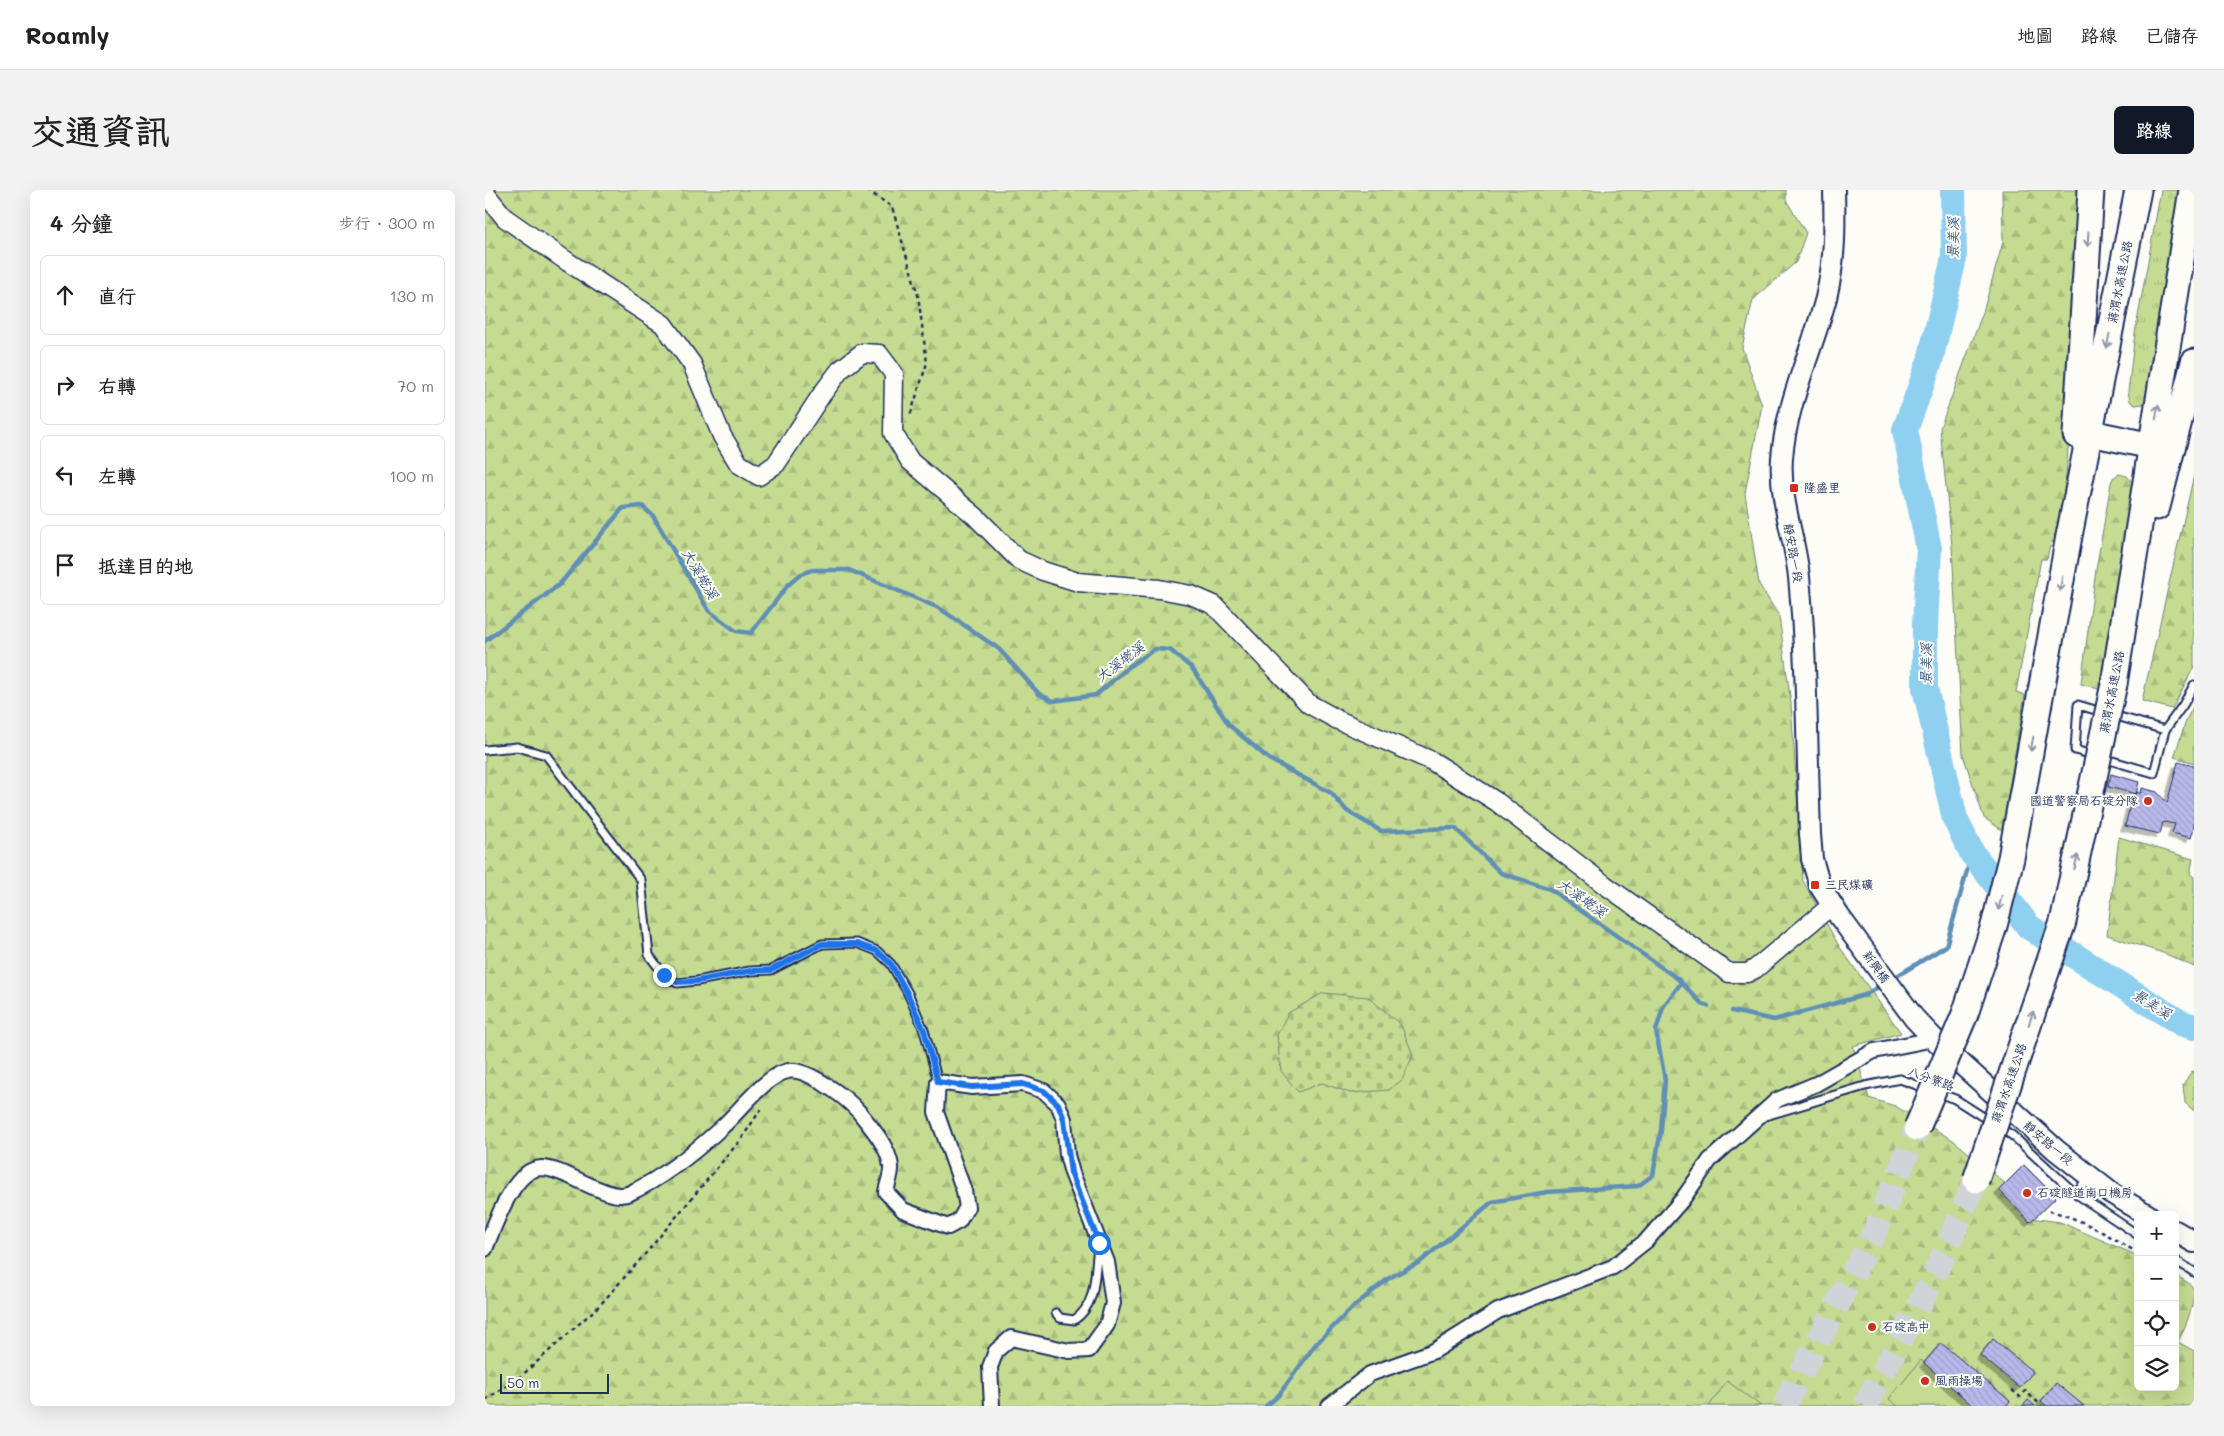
<!DOCTYPE html>
<html lang="zh-TW">
<head>
<meta charset="utf-8">
<style>
  body { margin:0; font-family:Mali,"LXGW WenKai TC",sans-serif; background:#f2f2f2; color:#222 }
  .controls { position:absolute; right:15px; bottom:15px; display:grid; overflow:hidden; border-radius:8px; box-shadow:0 5px 20px #0002 }
  .controls button { width:45px; height:45px; display:grid; place-items:center; padding:0; border:0; border-bottom:1px solid #e0e0e0; background:#fff; color:#222; font:25px sans-serif }
  .scale { position:absolute; left:15px; bottom:12px; width:109px; box-sizing:border-box; padding-left:5px; border:2px solid #1b2f5e; border-top:0; font-size:14px; line-height:18px; white-space:nowrap; color:#1b2f5e; -webkit-text-stroke:4px #fdfcf7; paint-order:stroke }
  .stop { position:absolute; width:15px; height:15px; margin:-11px; border:4px solid #1a73e8; border-radius:50%; background:#fff }
  .stop.end { background:#1a73e8; border-color:#fff; box-shadow:0 1px 5px #0008 }
  .list { margin:0; padding:0; list-style:none }
  h2 { display:flex; justify-content:space-between; align-items:center; height:65px; margin:0; padding:0 20px; font-size:21px }
  h2 small { font-size:16px; font-weight:400; color:#767676 }
  .list li { display:grid; grid-template-columns:32px 1fr auto; gap:15px; align-items:center; box-sizing:border-box; height:80px; margin:0 10px 10px; padding:0 10px; border:1px solid #e0e0e0; border-radius:8px }
  .list b { display:block; font-size:19px; white-space:nowrap }
  .list em { font-size:16px; font-style:normal; color:#767676 }
  .icon { flex:none; width:28px; height:28px; fill:none; stroke:currentColor; stroke-width:2; stroke-linecap:round; stroke-linejoin:round }
  .map { position:relative; flex:none; width:1709px; height:1216px; overflow:hidden; border-radius:8px }
  header { display:flex; align-items:center; gap:30px; box-sizing:border-box; height:70px; padding:0 25px; background:#fff; border-bottom:1px solid #e0e0e0 }
  header strong { font-size:24px }
  nav { display:flex; gap:28px; margin-inline-start:auto; font-size:18px }
  .intro { display:flex; align-items:center; justify-content:space-between; box-sizing:border-box; height:120px; padding:0 30px }
  h1 { margin:0; font-size:35px }
  .button { padding:12px 22px; border-radius:8px; background:#111827; color:#fff; font-size:18px; font-weight:700 }
  main { display:flex; gap:30px; padding:0 30px }
  aside { flex:1; background:#fff; border-radius:8px; box-shadow:0 5px 20px #0002 }
  .map>svg:first-child { display:block }
  .grass { fill:url(#grass-tufts); stroke:#708578 }
  .forest { fill:url(#forest-firs); stroke:#708578 }
  .cemetery { fill:url(#cemetery-stones); stroke:#708578 }
  .green { fill:#c5db91; stroke:#708578 }
  .lines { fill:none; stroke-linecap:round; stroke-linejoin:round }
  .stream { stroke:#618fb6; stroke-width:4.5 }
  .river { stroke:#8fcff0; stroke-width:26 }
  .building { fill:url(#building-back-hatch); stroke:#1b2f5e; filter:url(#shadow) }
  .motorway-tunnel { stroke:#d0d3d8; stroke-width:25; stroke-dasharray:25 12; stroke-linecap:butt }
  .service-casing { stroke:#1b2f5e; stroke-width:11 }
  .minor-casing { stroke:#1b2f5e; stroke-width:18 }
  .tertiary-casing { stroke:#1b2f5e; stroke-width:21 }
  .secondary-casing { stroke:#1b2f5e; stroke-width:24 }
  .motorway-casing { stroke:#1b2f5e; stroke-width:29 }
  .path { stroke:#1b2f5e; stroke-width:2.5; stroke-dasharray:4 4; stroke-linecap:butt }
  .service { stroke:#fdfcf7; stroke-width:7 }
  .minor { stroke:#fdfcf7; stroke-width:14 }
  .tertiary { stroke:#fdfcf7; stroke-width:18 }
  .secondary { stroke:#fdfcf7; stroke-width:20 }
  .motorway { stroke:#fdfcf7; stroke-width:25 }
  .motorway-bridge-casing { stroke:#1b2f5e; stroke-width:29; stroke-linecap:butt }
  .motorway-bridge { stroke:#fdfcf7; stroke-width:25 }
  .oneway { stroke:#8c96aa }
  .route { stroke:#1a73e8; stroke-width:6 }
  .poi-dot { fill:#c8321e; stroke:#fdfcf7; stroke-width:2 }
  .labels { text-anchor:middle; stroke-width:4; stroke-linejoin:round; paint-order:stroke }
  .street-label { font-size:12px; fill:#1b2f5e; stroke:#fdfcf7 }
  .poi-label { font-size:12px; fill:#1b2f5e; stroke:#fdfcf7; text-anchor:start }
  .water-label { font-size:14px; font-style:italic; fill:#385782; stroke:#fdfcf7 }
</style>
</head>
<body>
<header>
<strong>Roamly</strong>
<nav><a>地圖</a><a>路線</a><a>已儲存</a></nav>
</header>
<div class="intro"><h1>交通資訊</h1><a class="button">路線</a></div>
<main>
<aside>
<h2>4 分鐘<small>步行 · 300 m</small></h2>
<ul class="list">
<li><svg class="icon" aria-label="ahead" viewBox="0 0 24 24"><path d="M12 20V5M6 11l6-6 6 6"/></svg><div><b>直行</b></div><em>130 m</em></li>
<li><svg class="icon" aria-label="right" viewBox="0 0 24 24"><path d="M7 20v-9h11M14 6l5 5-5 5"/></svg><div><b>右轉</b></div><em>70 m</em></li>
<li><svg class="icon" aria-label="left" viewBox="0 0 24 24"><path d="M17 20v-9H6M10 6l-5 5 5 5"/></svg><div><b>左轉</b></div><em>100 m</em></li>
<li><svg class="icon" aria-label="arrive" viewBox="0 0 24 24"><path d="M6 21V4h12l-3 4 3 4H6"/></svg><div><b>抵達目的地</b></div></li>
</ul>
</aside>
<div class="map">
<svg width="1709" height="1216" viewBox="0 0 1709 1216">
  <defs>
    <pattern id="grass-tufts" width="24" height="20" patternUnits="userSpaceOnUse" patternTransform="scale(1.25)"><rect width="24" height="20" fill="#c5db91"/><path d="M3 7l-1-3M5 7V3M7 7l1-3M15 17l-1-3M17 17v-4M19 17l1-3" fill="none" stroke="#a9bc7f"/></pattern>
    <pattern id="forest-firs" width="22" height="20" patternUnits="userSpaceOnUse" patternTransform="scale(1.25)"><rect width="22" height="20" fill="#c5db91"/><path d="M5 1l3.5 6h-7zM16 11l3.5 6h-7z" fill="#a9bc7f"/></pattern>
    <pattern id="cemetery-stones" width="16" height="16" patternUnits="userSpaceOnUse" patternTransform="scale(1.25)"><rect width="16" height="16" fill="#c5db91"/><path d="M2 7V4a2 2 0 0 1 4 0v3zM10 15v-3a2 2 0 0 1 4 0v3z" fill="#a9bc7f"/></pattern>
    <pattern id="building-back-hatch" width="6" height="6" patternUnits="userSpaceOnUse" patternTransform="scale(1.25)"><rect width="6" height="6" fill="#b9b8ea"/><path d="M-1 5l2 2M0 0l6 6M5-1l2 2" fill="none" stroke="#9e9ecb"/></pattern>
    <filter id="shadow"><feDropShadow dx="-4.5" dy="4.5" stdDeviation="0" flood-color="#0004"/></filter>
  </defs>
  <rect width="100%" height="100%" fill="#fdfcf7"/>
  <filter id="ink" filterUnits="userSpaceOnUse"><feTurbulence type="fractalNoise" baseFrequency=".02" numOctaves="2"/><feDisplacementMap in="SourceGraphic" scale="10" xChannelSelector="R" yChannelSelector="G"/><feConvolveMatrix kernelMatrix="1 2 1 2 8 2 1 2 1" color-interpolation-filters="sRGB"/></filter>
  <g filter="url(#ink)">
    <path class="grass" d="M 1676,0 L 1699,0 L 1664,207 L 1658,214 L 1650,215 L 1645,211 L 1643,202 L 1650,143 Z"/>
    <path class="forest" d="M 0,0 L 1301,0 L 1301,10 L 1321,43 L 1311,72 L 1268,110 L 1257,158 L 1277,215 L 1260,303 L 1274,394 L 1294,426 L 1306,514 L 1318,691 L 1354,756 L 1416,843 L 1368,856 L 1384,908 L 1410,916 L 1468,950 L 1527,999 L 1545,1028 L 1575,1032 L 1653,1066 L 1653,1197 L 1690,1197 L 1690,1085 C 1696,1089 1707,1093 1709,1100 C 1709,1117 1700,1137 1693,1152 L 1709,1161 L 1709,1216 L 0,1216 Z
      M 1517,0 L 1599,0 L 1593,126 L 1576,353 L 1566,352 L 1562,369 L 1556,369 L 1531,502 L 1540,505 L 1517,640 L 1499,628 L 1478,565 L 1467,356 L 1455,238 L 1498,122 L 1518,52 Z
      M 1634,284 L 1642,286 L 1648,293 L 1620,501 L 1596,494 L 1611,380 L 1626,293 L 1628,288 Z
      M 1709,285 L 1709,477 L 1687,519 L 1657,511 Z
      M 1709,515 L 1709,573 L 1689,567 L 1702,528 Z
      M 1634,647 L 1708,669 L 1705,684 L 1709,687 L 1709,777 L 1681,764 L 1622,745 Z
      M 1709,881 L 1709,921 L 1700,913 L 1698,895 L 1706,882 Z"/>
    <path class="cemetery" d="M 838,803 L 883,807 L 916,835 L 928,865 L 917,890 L 904,900 L 865,903 L 837,893 L 813,902 L 796,881 L 792,845 L 803,823 Z"/>
    <path class="green" d="M 1436,1170 L 1489,1215 L 1488,1216 L 1413,1216 L 1404,1209 Z
      M 1242,1191 L 1276,1216 L 1224,1216 Z"/>
    <g class="lines">
      <path class="stream" d="M 0,451 L 75,394 L 138,318 L 157,316 L 168,326 L 224,421 L 251,441 L 266,443 L 303,395 L 316,384 L 327,380 L 364,380 L 454,418 L 514,459 L 554,504 L 568,511 L 611,505 L 646,475 L 670,459 L 685,460 L 707,478 L 744,535 L 784,569 L 846,603 L 862,621 L 896,641 L 970,638 L 1016,683 L 1065,699 L 1193,789 L 1217,814 L 1223,816
        M 1407,789 L 1461,756 L 1487,663
        M 1247,821 L 1289,830 L 1380,805 L 1398,794
        M 781,1216 L 793,1206 L 830,1155 L 868,1117 L 904,1088 L 935,1072 L 1007,1012 L 1062,1002 L 1153,996 L 1168,985 L 1176,940 L 1180,890 L 1171,841 L 1178,817 L 1196,793"/>
      <path class="river" d="M 1468,0 L 1469,68 L 1445,171 L 1420,240 L 1444,359 L 1440,435 L 1440,498 L 1470,629 L 1487,663 L 1544,737 L 1696,833 L 1709,837"/>
    </g>
    <path class="building" d="M 1693,572 L 1709,576 L 1709,638 L 1706,648 L 1687,643 L 1690,634 L 1678,632 L 1675,644 L 1640,636 L 1648,604 L 1651,605 L 1652,602 L 1656,603 L 1657,598 L 1672,602 L 1682,613 Z
      M 1626,584 L 1654,592 L 1651,604 L 1623,597 Z
      M 1539,975 L 1571,1007 L 1545,1032 L 1514,1000 Z
      M 1508,1149 L 1548,1182 L 1535,1198 L 1495,1165 Z
      M 1456,1153 L 1525,1211 L 1521,1216 L 1488,1216 L 1439,1173 Z
      M 1571,1193 L 1599,1216 L 1562,1216 L 1556,1211 Z
      M 1543,1210 L 1550,1216 L 1538,1216 Z"/>
    <g class="lines">
      <path class="motorway-tunnel" d="M 1299,1216 L 1389,1044 L 1432,938
        M 1380,1216 L 1446,1093 L 1491,990"/>
      <defs>
        <path id="service" d="M 1680,540 L 1593,515 L 1590,560 L 1669,583 L 1680,540 L 1698,515 L 1709,495
          M 0,560 L 32,557 L 61,565 L 156,690 L 164,765 L 179,785 L 192,793 L 212,791 L 265,781 L 286,780 L 337,754 L 372,753 L 392,761 L 406,774 L 423,803 L 439,840 L 453,892
          M 1277,927 L 1380,896 L 1415,889 L 1470,909 L 1528,946 L 1590,1003
          M 1605,987 L 1590,1003 L 1653,1045
          M 1690,1070 L 1709,1082
          M 571,1123 L 575,1128 L 589,1130 C 613,1115 609,1082 613,1058"/>
        <path id="minor" d="M 0,1059 C 9,1037 28,979 56,978 C 73,978 97,993 113,999 C 124,1003 134,1008 145,1003 C 179,987 210,962 237,937 C 254,922 281,885 303,881 C 321,877 362,908 374,922 C 386,937 403,956 406,976 C 407,984 402,995 401,1002 L 418,1020 L 463,1037 L 474,1031 L 482,1017 L 479,1001 L 451,922 L 453,892 L 487,897 L 538,894 L 559,901 L 573,914 L 579,929 L 582,965 L 587,983 L 622,1072 L 628,1113 L 622,1135 L 604,1160 L 584,1161 L 526,1148 L 511,1161 L 505,1177 L 507,1216
          M 844,1216 L 885,1184 L 949,1161 L 1013,1121 L 1128,1077 L 1161,1051 L 1197,1010 L 1225,970 L 1292,910 L 1331,894 L 1389,861 L 1449,849"/>
        <path id="tertiary" d="M 0,3 L 20,28 L 83,72 L 178,134 L 207,174 L 237,246 L 254,274 L 274,286 L 291,274 L 337,204 L 355,180 L 377,163 L 394,164 L 409,184 L 408,243 L 425,271 L 490,326 L 534,370 L 558,381 L 593,392 L 674,399 L 706,405 L 729,415 L 824,514 L 853,530 L 947,571 L 1012,612 L 1120,695 L 1244,783 L 1262,783 L 1270,779 L 1347,715"/>
        <path id="secondary" d="M 1349,0 C 1350,38 1350,71 1341,108 C 1327,161 1301,214 1297,268 C 1294,310 1310,347 1314,387 C 1322,472 1322,558 1325,644 L 1327,669 L 1335,696 L 1354,726 L 1429,828 L 1449,849 L 1571,960 L 1626,1003 L 1663,1025
          M 1690,1041 L 1709,1052"/>
        <path id="motorway" d="M 1605,243 L 1667,256
          M 1591,245 L 1606,0
          M 1672,317 L 1709,172
          M 1584,346 L 1653,0
          M 1629,494 L 1707,0"/>
      </defs>
      <use href="#service" class="service-casing"/>
      <use href="#minor" class="minor-casing"/>
      <use href="#tertiary" class="tertiary-casing"/>
      <use href="#secondary" class="secondary-casing"/>
      <use href="#motorway" class="motorway-casing"/>
      <path class="path" d="M 382,0 L 407,17 L 433,105 L 442,173 L 425,226
        M 1564,1021 C 1597,1028 1624,1046 1653,1063
        M 1527,1200 L 1535,1207 L 1540,1201 L 1557,1216
        M 0,1210 L 34,1188 L 115,1115 L 161,1063 L 257,948 L 276,919"/>
      <use href="#service" class="service"/>
      <use href="#minor" class="minor"/>
      <use href="#tertiary" class="tertiary"/>
      <use href="#secondary" class="secondary"/>
      <use href="#motorway" class="motorway"/>
      <defs>
        <path id="motorway-bridge" d="M 1432,938 L 1480,824 L 1509,736 L 1526,668 L 1584,346
          M 1491,990 L 1578,732 L 1629,494"/>
      </defs>
      <use href="#motorway-bridge" class="motorway-bridge-casing"/>
      <use href="#motorway-bridge" class="motorway-bridge"/>
    </g>
    <defs><path id="oneway-shaft" d="M-6 0H5M1.5-3L5.5 0L1.5 3" fill="none" stroke-width="1.6" stroke-linecap="round" stroke-linejoin="round" transform="scale(1.25)"/></defs>
    <g class="oneway">
      <use href="#oneway-shaft" transform="translate(1603 49) rotate(93)"/>
      <use href="#oneway-shaft" transform="translate(1623 151) rotate(101)"/>
      <use href="#oneway-shaft" transform="translate(1672 222) rotate(-81)"/>
      <use href="#oneway-shaft" transform="translate(1576 394) rotate(100)"/>
      <use href="#oneway-shaft" transform="translate(1547 554) rotate(100)"/>
      <use href="#oneway-shaft" transform="translate(1591 672) rotate(-78)"/>
      <use href="#oneway-shaft" transform="translate(1515 713) rotate(104)"/>
      <use href="#oneway-shaft" transform="translate(1546 828) rotate(-71)"/>
    </g>
  </g>
  <g class="lines" filter="url(#ink)">
    <path class="route" d="M 179,785 L 192,792 L 212,791 L 265,781 L 286,780 L 337,754 L 372,754 L 392,761 L 406,774 L 422,803 L 439,840 L 453,892 L 487,897 L 538,894 L 559,901 L 573,914 L 579,929 L 586,983 L 614,1053"/>
  </g>
  <g class="poi-dot">
    <rect x="1304" y="293" width="10" height="10" rx="2.5"/>
    <circle cx="1663" cy="611" r="5"/>
    <rect x="1325" y="690" width="10" height="10" rx="2.5"/>
    <circle cx="1542" cy="1003" r="5"/>
    <circle cx="1387" cy="1137" r="5"/>
    <circle cx="1440" cy="1191" r="5"/>
  </g>
  <g class="labels">
    <g class="street-label">
      <text transform="translate(1635 92) rotate(-79)" y="4">蔣渭水高速公路</text>
      <text transform="translate(1308 363) rotate(80)" y="4">靜安路一段</text>
      <text transform="translate(1627 502) rotate(-79)" y="4">蔣渭水高速公路</text>
      <text transform="translate(1391 777) rotate(54)" y="4">新興橋</text>
      <text transform="translate(1446 889) rotate(20)" y="4">八分寮路</text>
      <text transform="translate(1524 893) rotate(-71)" y="4">蔣渭水高速公路</text>
      <text transform="translate(1563 953) rotate(40)" y="4">靜安路一段</text>
    </g>
    <g class="poi-label">
      <text x="1319" y="302">隆盛里</text>
      <text x="1653" y="615" text-anchor="end">國道警察局石碇分隊</text>
      <text x="1340" y="699">三民煤礦</text>
      <text x="1552" y="1007">石碇隧道南口機房</text>
      <text x="1397" y="1141">石碇高中</text>
      <text x="1450" y="1195">風雨操場</text>
    </g>
    <g class="water-label">
      <text transform="translate(1468 48) rotate(-89)" y="5">景美溪</text>
      <text transform="translate(215 384) rotate(59)" y="5">大溪墘溪</text>
      <text transform="translate(635 472) rotate(-37)" y="5">大溪墘溪</text>
      <text transform="translate(1441 474) rotate(-89)" y="5">景美溪</text>
      <text transform="translate(1097 708) rotate(35)" y="5">大溪墘溪</text>
      <text transform="translate(1667 814) rotate(32)" y="5">景美溪</text>
    </g>
  </g>
</svg>
<div class="controls">
<button>+</button>
<button>−</button>
<button><svg class="icon" aria-label="locate" viewBox="0 0 24 24"><circle cx="12" cy="12" r="6"/><path d="M12 2v4M12 18v4M2 12h4M18 12h4"/></svg></button>
<button><svg class="icon" aria-label="layers" viewBox="0 0 24 24"><path d="M12 4l9 5-9 5-9-5zM3 14l9 5 9-5"/></svg></button>
</div>
<div class="scale">50 m</div>
<div class="stop" style="left:614px;top:1053px"></div>
<div class="stop end" style="left:179px;top:785px"></div>
</div>
</main>
</body>
</html>
